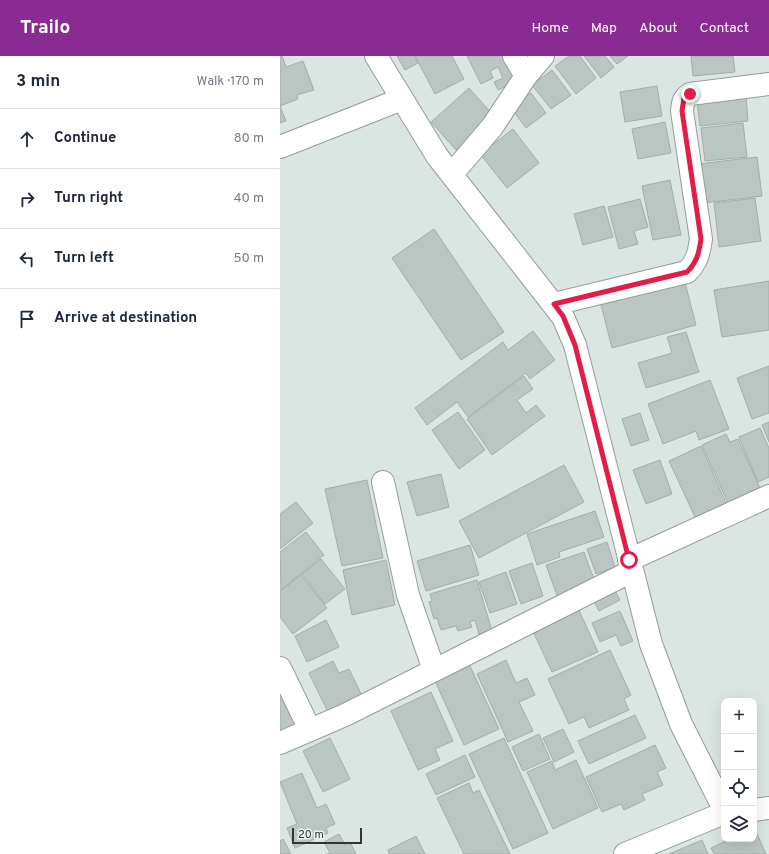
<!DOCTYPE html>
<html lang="en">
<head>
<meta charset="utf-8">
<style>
  body { margin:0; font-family:Overpass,sans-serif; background:#f2f2f3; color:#1f2937 }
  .controls { position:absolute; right:12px; bottom:12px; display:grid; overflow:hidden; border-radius:8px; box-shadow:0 4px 16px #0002 }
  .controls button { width:36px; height:36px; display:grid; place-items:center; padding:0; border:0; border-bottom:1px solid #e0e1e3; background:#fff; color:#1f2937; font:20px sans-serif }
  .scale { position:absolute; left:12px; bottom:10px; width:70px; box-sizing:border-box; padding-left:4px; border:2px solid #313533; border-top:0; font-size:11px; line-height:14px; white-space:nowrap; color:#313533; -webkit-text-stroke:3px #e8f3ee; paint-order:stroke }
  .stop { position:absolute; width:12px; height:12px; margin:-9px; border:3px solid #e11d48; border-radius:50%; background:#fff }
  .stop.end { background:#e11d48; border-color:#fff; box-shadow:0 1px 4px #0008 }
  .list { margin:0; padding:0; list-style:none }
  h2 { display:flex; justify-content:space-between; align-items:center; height:52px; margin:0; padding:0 16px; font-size:17px }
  h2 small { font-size:13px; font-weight:400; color:#747a83 }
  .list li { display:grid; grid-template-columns:26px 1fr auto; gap:12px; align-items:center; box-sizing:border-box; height:60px; padding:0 16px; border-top:1px solid #e0e1e3 }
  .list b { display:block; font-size:15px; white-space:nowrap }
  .list em { font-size:13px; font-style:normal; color:#747a83 }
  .icon { flex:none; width:22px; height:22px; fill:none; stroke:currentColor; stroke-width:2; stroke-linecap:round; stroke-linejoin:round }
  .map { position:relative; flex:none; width:489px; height:798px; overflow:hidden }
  header { display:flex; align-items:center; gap:24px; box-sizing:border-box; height:56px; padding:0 20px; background:#8a2b94; color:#fff }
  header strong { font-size:19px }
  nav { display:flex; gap:22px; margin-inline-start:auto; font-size:14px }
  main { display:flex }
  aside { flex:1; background:#fff }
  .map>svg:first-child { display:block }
  .building { fill:#bbc5c1; stroke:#a3ada9 }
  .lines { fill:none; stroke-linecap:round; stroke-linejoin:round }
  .minor-casing { stroke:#949d99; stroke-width:24 }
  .minor { stroke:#fff; stroke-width:22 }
  .route { stroke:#e11d48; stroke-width:5 }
</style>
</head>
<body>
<header>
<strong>Trailo</strong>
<nav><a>Home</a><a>Map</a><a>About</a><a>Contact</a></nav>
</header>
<main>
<aside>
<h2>3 min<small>Walk · 170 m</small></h2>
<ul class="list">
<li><svg class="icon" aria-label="ahead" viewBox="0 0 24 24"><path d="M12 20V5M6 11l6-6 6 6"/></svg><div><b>Continue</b></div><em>80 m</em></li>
<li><svg class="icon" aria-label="right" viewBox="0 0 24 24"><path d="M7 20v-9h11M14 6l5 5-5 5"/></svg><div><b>Turn right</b></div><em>40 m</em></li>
<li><svg class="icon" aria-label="left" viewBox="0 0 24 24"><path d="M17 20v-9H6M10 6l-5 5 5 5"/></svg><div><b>Turn left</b></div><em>50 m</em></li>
<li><svg class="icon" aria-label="arrive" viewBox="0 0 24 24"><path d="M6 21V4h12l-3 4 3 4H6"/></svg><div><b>Arrive at destination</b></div></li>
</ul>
</aside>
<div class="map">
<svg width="489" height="798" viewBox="0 0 489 798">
  <rect width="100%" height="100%" fill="#dbe5e1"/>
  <path class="building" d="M 0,0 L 2,0 L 6,11 L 23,5 L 34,34 L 17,39 L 18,43 L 0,50 L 6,65 L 0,67 Z
    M 117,0 L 134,0 L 138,7 L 125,14 Z
    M 135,0 L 172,0 L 184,23 L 155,38 Z
    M 187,0 L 225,0 L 237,25 L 218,34 L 214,26 L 223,22 L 218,11 L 210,15 L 213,22 L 201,28 Z
    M 289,0 L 300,0 L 316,22 L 296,38 L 275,10 Z
    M 304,0 L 325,0 L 334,11 L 321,22 Z
    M 330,0 L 348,0 L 337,8 Z
    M 411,0 L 453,0 L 455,16 L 413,20 Z
    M 272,14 L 291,39 L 271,53 L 252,29 Z
    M 377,30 L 382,60 L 345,66 L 340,36 Z
    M 189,32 L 214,60 L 176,94 L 151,66 Z
    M 251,37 L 266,57 L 246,72 L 231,52 Z
    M 466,41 L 468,65 L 420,70 L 417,45 Z
    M 385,66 L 391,97 L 358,103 L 352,73 Z
    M 463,67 L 467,101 L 425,105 L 421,72 Z
    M 233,73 L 259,107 L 227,132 L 200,98 Z
    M 477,101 L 482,140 L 423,147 L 418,108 Z
    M 390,124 L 401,179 L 373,184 L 362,130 Z
    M 475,142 L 481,185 L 439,191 L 434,147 Z
    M 360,143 L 368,171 L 354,175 L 358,188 L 339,193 L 328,151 Z
    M 324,150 L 333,181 L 303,189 L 294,158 Z
    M 154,173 L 224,276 L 181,304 L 112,202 Z
    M 404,223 L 416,269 L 332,292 L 320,245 Z
    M 489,225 L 489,274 L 442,281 L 434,234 Z
    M 253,275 L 275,304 L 250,323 L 246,317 L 188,361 L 177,346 L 147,369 L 135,352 L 223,286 L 228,294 Z
    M 406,276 L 419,316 L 366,332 L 358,307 L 392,297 L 387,281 Z
    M 489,310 L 489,357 L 472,363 L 457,322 Z
    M 244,320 L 253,333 L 237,344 L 246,357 L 256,349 L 265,360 L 212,399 L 187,363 Z
    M 430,324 L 449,373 L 419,384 L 416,375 L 383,388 L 368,348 Z
    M 178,356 L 205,394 L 179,413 L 152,374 Z
    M 360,357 L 369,384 L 351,390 L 342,363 Z
    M 489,366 L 489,386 L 482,369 Z
    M 480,372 L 489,392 L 489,421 L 478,426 L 459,381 Z
    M 446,378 L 450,386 L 458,383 L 480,432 L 448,447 L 422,389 Z
    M 421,390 L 446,447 L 415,461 L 389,405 Z
    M 380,404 L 392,438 L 366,448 L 353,414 Z
    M 284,409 L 304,446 L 199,502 L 179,465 Z
    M 161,418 L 169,451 L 137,460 L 127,426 Z
    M 87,424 L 103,502 L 62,510 L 45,433 Z
    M 16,446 L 33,467 L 0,493 L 0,458 Z
    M 315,455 L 324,481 L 279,496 L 280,501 L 257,509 L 247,478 Z
    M 26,476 L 44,499 L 1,534 L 0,496 Z
    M 327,486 L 335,511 L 316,518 L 307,493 Z
    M 190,489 L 199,519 L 146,535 L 137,505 Z
    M 304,496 L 316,529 L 278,542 L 266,509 Z
    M 41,503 L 65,533 L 45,548 L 22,518 Z
    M 106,504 L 115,549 L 72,559 L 63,514 Z
    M 252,507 L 263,540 L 241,548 L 229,515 Z
    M 226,516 L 237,548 L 210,557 L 199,526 Z
    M 21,519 L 47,552 L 13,578 L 0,561 L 0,535 Z
    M 197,524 L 212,575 L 199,578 L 195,564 L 190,566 L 192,571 L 178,575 L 176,570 L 161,574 L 157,562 L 154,563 L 149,546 L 152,545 L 150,538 Z
    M 333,531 L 340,544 L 319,555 L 312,542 Z
    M 297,550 L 318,596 L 272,616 L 251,571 Z
    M 340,555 L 353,585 L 341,590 L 336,579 L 320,586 L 312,567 Z
    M 46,564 L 59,591 L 27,606 L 15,580 Z
    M 330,594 L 351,639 L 344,643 L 349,654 L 309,672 L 304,661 L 289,668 L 268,623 Z
    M 226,604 L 236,627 L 247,622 L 255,639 L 239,646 L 253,675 L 228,686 L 197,618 Z
    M 53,605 L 59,617 L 69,613 L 85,646 L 51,662 L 29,617 Z
    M 190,610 L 219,673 L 184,689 L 155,625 Z
    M 0,627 L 23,673 L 0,676 Z
    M 151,636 L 173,685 L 155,693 L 160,704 L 138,714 L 111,655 Z
    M 355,659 L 366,682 L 309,708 L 298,685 Z
    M 283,673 L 294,696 L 274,706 L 263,682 Z
    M 259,678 L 270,703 L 243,715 L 232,691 Z
    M 50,682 L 70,723 L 43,736 L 23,695 Z
    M 224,682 L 268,777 L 233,793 L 189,698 Z
    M 375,689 L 386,712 L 377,716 L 383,729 L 362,738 L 365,744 L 344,754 L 341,748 L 322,756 L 306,721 Z
    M 185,699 L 195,721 L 156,739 L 146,718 Z
    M 296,704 L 318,752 L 273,773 L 247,716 L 272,705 L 275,714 Z
    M 22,717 L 37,752 L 46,748 L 55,768 L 46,772 L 48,777 L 15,792 L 7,772 L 17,768 L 0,726 Z
    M 189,727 L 193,737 L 199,734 L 230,798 L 184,798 L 157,742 Z
    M 59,778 L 65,789 L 70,786 L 76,798 L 47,798 L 50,797 L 44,786 Z
    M 477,778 L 486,798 L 434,798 L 431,792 L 450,783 L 474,783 L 474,779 Z
    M 136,780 L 145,798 L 109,798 L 108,794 Z
    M 3,783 L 11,798 L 0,798 L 0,785 Z
    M 422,784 L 428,798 L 389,798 Z"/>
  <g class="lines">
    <defs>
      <path id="minor" d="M 96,0 L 157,100 L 283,261 L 295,289 L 371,588 L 401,668 L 444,753
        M 234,0 L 246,20
        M 0,91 L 122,43
        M 172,118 L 212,71 L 246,20 L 263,0
        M 274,248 L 407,216 C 417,206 419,197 421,183 L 402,55 C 403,46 403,43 410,38 L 489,28
        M 103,426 L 128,539 L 154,614
        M 349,504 L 489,440
        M 0,612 L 30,674
        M 0,687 L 65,659 L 352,515
        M 474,754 L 489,752
        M 345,798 L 444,757"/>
    </defs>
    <use href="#minor" class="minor-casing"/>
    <use href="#minor" class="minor"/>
  </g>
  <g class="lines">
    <path class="route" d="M 349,504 L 295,289 L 283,260 L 274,248 L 407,216 C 417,206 419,197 421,183 L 402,55 L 404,42 L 410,38"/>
  </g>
</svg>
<div class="controls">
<button>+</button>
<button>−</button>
<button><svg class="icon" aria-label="locate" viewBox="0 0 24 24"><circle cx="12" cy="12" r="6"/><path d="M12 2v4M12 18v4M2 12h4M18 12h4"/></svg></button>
<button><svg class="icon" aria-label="layers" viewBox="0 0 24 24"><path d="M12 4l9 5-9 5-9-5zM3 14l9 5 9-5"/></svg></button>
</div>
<div class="scale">20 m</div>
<div class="stop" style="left:349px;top:504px"></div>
<div class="stop end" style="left:410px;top:38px"></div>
</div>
</main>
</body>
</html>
